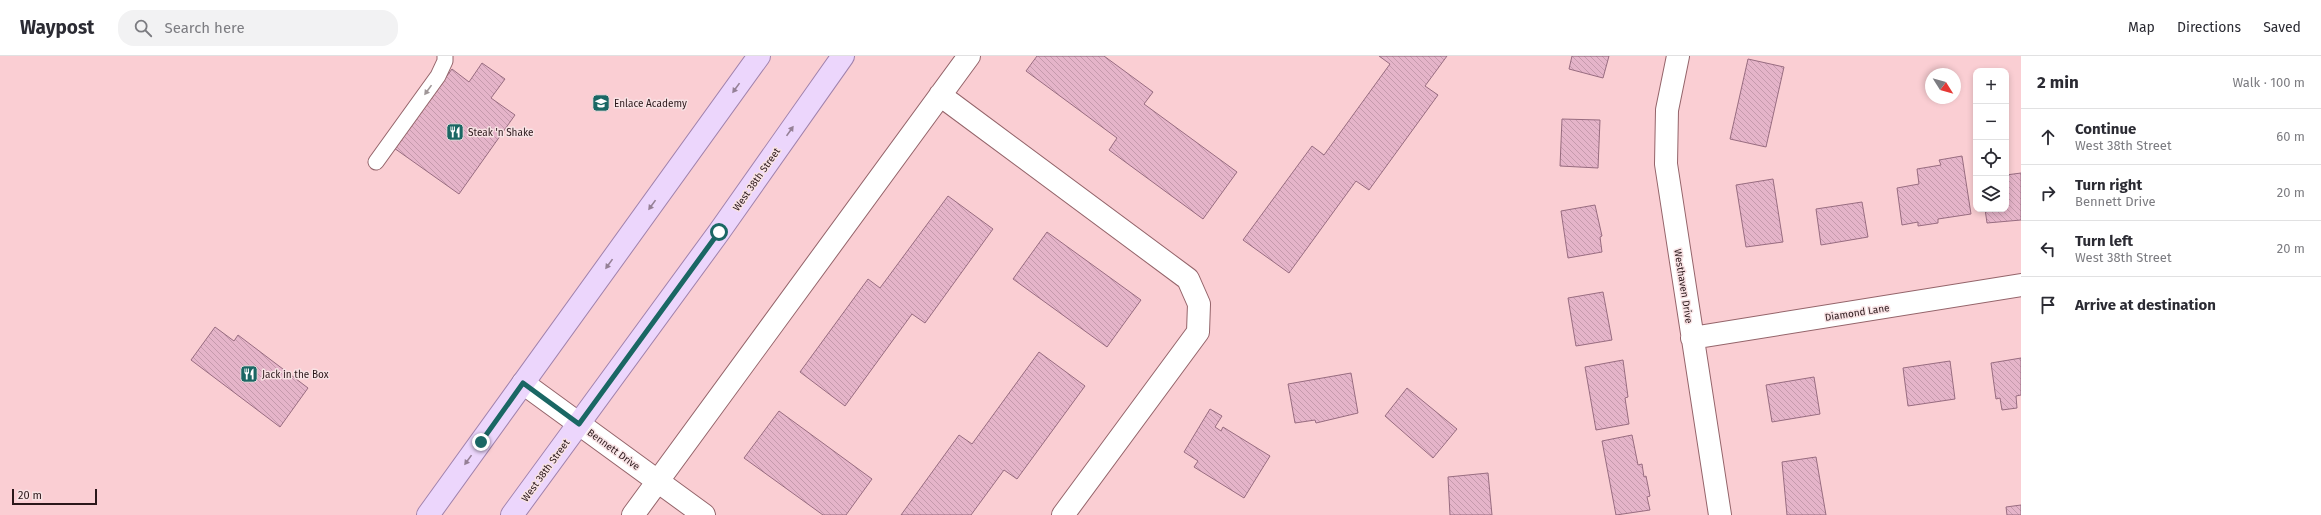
<!DOCTYPE html>
<html lang="en">
<head>
<meta charset="utf-8">
<style>
  body { margin:0; font-family:"Fira Sans",sans-serif; background:#f2f2f3; color:#2b2b33 }
  .controls { position:absolute; right:12px; top:12px; display:grid; overflow:hidden; border-radius:8px; box-shadow:0 2px 6px #0003 }
  .controls button { width:36px; height:36px; display:grid; place-items:center; padding:0; border:0; border-bottom:1px solid #e1e1e2; background:#fff; color:#2b2b33; font:20px sans-serif }
  .compass { position:absolute; left:1925px; top:12px; width:36px; height:36px; border-radius:50%; background:#fff; box-shadow:0 2px 6px #0003; rotate:127deg }
  .scale { position:absolute; left:12px; bottom:10px; width:85px; box-sizing:border-box; padding-left:4px; border:2px solid #2a171a; border-top:0; font-size:11px; line-height:14px; white-space:nowrap; color:#2a171a; -webkit-text-stroke:3px #f8e2e4; paint-order:stroke }
  .stop { position:absolute; width:12px; height:12px; margin:-9px; border:3px solid #1a6764; border-radius:50%; background:#fff }
  .stop.end { background:#1a6764; border-color:#fff; box-shadow:0 1px 4px #0008 }
  .list { margin:0; padding:0; list-style:none }
  h2 { display:flex; justify-content:space-between; align-items:center; height:52px; margin:0; padding:0 16px; font-size:17px }
  h2 small { font-size:13px; font-weight:400; color:#7c7c81 }
  .list li { display:grid; grid-template-columns:26px 1fr auto; gap:12px; align-items:center; box-sizing:border-box; height:56px; padding:0 16px; border-top:1px solid #e1e1e2 }
  .list b { display:block; font-size:15px; white-space:nowrap }
  .list p { margin:0; font-size:13px; white-space:nowrap; color:#7c7c81 }
  .list em { font-size:13px; font-style:normal; color:#7c7c81 }
  .icon { flex:none; width:22px; height:22px; fill:none; stroke:currentColor; stroke-width:2; stroke-linecap:round; stroke-linejoin:round }
  .map { position:relative; flex:none; width:2021px; height:459px; overflow:hidden }
  header { display:flex; align-items:center; gap:24px; box-sizing:border-box; height:56px; padding:0 20px; background:#fff; border-bottom:1px solid #e1e1e2 }
  header strong { font-size:19px }
  nav { display:flex; gap:22px; margin-inline-start:auto; font-size:14px }
  .search { width:280px; height:36px; background:#f2f2f3; display:flex; align-items:center; gap:10px; box-sizing:border-box; padding:0 14px; border-radius:16px; color:#7c7c81; font-size:15px }
  main { display:flex }
  aside { flex:1; background:#fff }
  .map>svg:first-child { display:block }
  .building { fill:url(#building-back-hatch); stroke:#986c80 }
  .lines { fill:none; stroke-linecap:round; stroke-linejoin:round }
  .service-casing { stroke:#94646a; stroke-width:17 }
  .minor-casing { stroke:#94646a; stroke-width:24 }
  .primary-casing { stroke:#a082ac; stroke-width:24 }
  .service { stroke:#fff; stroke-width:15 }
  .minor { stroke:#fff; stroke-width:22 }
  .primary { stroke:#ecd6fc; stroke-width:22 }
  .oneway { fill:#958096 }
  .oneway2 { fill:#9f9798 }
  .route { stroke:#1a6764; stroke-width:5 }
  .labels { text-anchor:middle; stroke-width:3; stroke-linejoin:round; paint-order:stroke }
  .poi-label { font-size:10px; fill:#2a171a; stroke:#f8e2e4; text-anchor:start }
  .street-label { font-size:10px; fill:#2a171a; stroke:#f8e2e4 }
</style>
</head>
<body>
<header>
<strong>Waypost</strong>
<div class="search"><svg class="icon" aria-label="search" viewBox="0 0 24 24"><circle cx="10" cy="10" r="6"/><path d="M15 15l6 6"/></svg>Search here</div>
<nav><a>Map</a><a>Directions</a><a>Saved</a></nav>
</header>
<main>
<div class="map">
<svg width="2021" height="459" viewBox="0 0 2021 459">
  <defs>
    <pattern id="building-back-hatch" width="6" height="6" patternUnits="userSpaceOnUse"><rect width="6" height="6" fill="#e5b4c9"/><path d="M-1 5l2 2M0 0l6 6M5-1l2 2" fill="none" stroke="#c59aac"/></pattern>
  </defs>
  <rect width="100%" height="100%" fill="#faced3"/>
  <path class="building" d="M 1037,0 L 1104,0 L 1153,36 L 1144,48 L 1237,116 L 1203,163 L 1109,94 L 1117,82 L 1026,15 Z
    M 1379,0 L 1447,0 L 1425,30 L 1438,39 L 1369,134 L 1356,125 L 1289,217 L 1243,184 L 1312,90 L 1324,99 L 1390,8 Z
    M 1572,0 L 1609,0 L 1603,22 L 1569,13 Z
    M 1748,3 L 1784,11 L 1766,91 L 1730,83 Z
    M 482,7 L 505,23 L 491,42 L 515,59 L 459,138 L 394,92 L 452,13 L 469,26 Z
    M 1562,63 L 1600,64 L 1598,112 L 1560,110 Z
    M 1962,100 L 1971,158 L 1938,163 L 1938,167 L 1918,170 L 1918,166 L 1902,169 L 1897,132 L 1919,128 L 1917,113 L 1941,109 L 1939,104 Z
    M 2021,117 L 2021,164 L 1987,167 L 1985,153 L 2006,153 L 2006,119 Z
    M 1773,123 L 1783,186 L 1746,191 L 1736,129 Z
    M 948,140 L 993,173 L 925,267 L 912,258 L 845,350 L 800,316 L 868,223 L 880,232 Z
    M 1862,146 L 1868,181 L 1821,189 L 1816,153 Z
    M 1595,149 L 1602,180 L 1600,181 L 1602,196 L 1568,202 L 1561,155 Z
    M 1047,176 L 1141,244 L 1107,291 L 1013,223 Z
    M 1603,236 L 1612,284 L 1576,290 L 1568,242 Z
    M 215,271 L 234,285 L 238,279 L 308,332 L 280,371 L 191,304 Z
    M 1039,296 L 1085,330 L 1017,423 L 1004,414 L 971,459 L 901,459 L 959,379 L 972,388 Z
    M 2021,302 L 2021,339 L 2016,340 L 2017,352 L 2002,354 L 2000,342 L 1996,343 L 1991,307 Z
    M 1623,304 L 1628,341 L 1625,342 L 1629,368 L 1596,374 L 1585,311 Z
    M 1950,305 L 1955,343 L 1908,350 L 1903,312 Z
    M 1351,317 L 1358,357 L 1316,367 L 1315,364 L 1295,367 L 1288,328 Z
    M 1814,321 L 1820,358 L 1772,366 L 1766,329 Z
    M 1407,332 L 1457,373 L 1433,402 L 1385,360 Z
    M 1210,353 L 1222,360 L 1215,371 L 1221,375 L 1223,371 L 1270,400 L 1244,442 L 1194,411 L 1198,405 L 1184,396 Z
    M 779,355 L 872,423 L 846,459 L 823,459 L 744,402 Z
    M 1632,379 L 1638,409 L 1642,408 L 1644,421 L 1646,420 L 1650,440 L 1647,441 L 1650,454 L 1616,459 L 1602,385 Z
    M 1816,401 L 1826,459 L 1787,459 L 1782,406 Z
    M 1488,417 L 1492,459 L 1450,459 L 1448,421 Z
    M 2021,449 L 2021,459 L 2007,459 L 2006,451 Z"/>
  <g class="lines">
    <defs>
      <path id="service" d="M 376,106 L 438,20 L 445,5 L 445,0"/>
      <path id="minor" d="M 1678,0 L 1667,54 L 1666,108 L 1720,459
        M 940,39 L 1188,223 L 1199,248 L 1198,276 L 1063,459
        M 1692,282 L 2021,229
        M 523,327 L 704,459
        M 633,459 L 969,0"/>
      <path id="primary" d="M 428,459 L 759,0
        M 512,459 L 719,176 L 843,0"/>
    </defs>
    <use href="#service" class="service-casing"/>
    <use href="#minor" class="minor-casing"/>
    <use href="#primary" class="primary-casing"/>
    <use href="#service" class="service"/>
    <use href="#minor" class="minor"/>
    <use href="#primary" class="primary"/>
  </g>
  <defs><path id="oneway-solid" d="M-6-.8H1V-3.2L6.5 0L1 3.2V.8H-6Z"/></defs>
  <g class="oneway">
    <use href="#oneway-solid" transform="translate(736 32) rotate(126)"/>
    <use href="#oneway-solid" transform="translate(790 75) rotate(-55)"/>
    <use href="#oneway-solid" transform="translate(652 149) rotate(126)"/>
    <use href="#oneway-solid" transform="translate(609 208) rotate(126)"/>
    <use href="#oneway-solid" transform="translate(468 404) rotate(126)"/>
  </g>
  <use class="oneway2" href="#oneway-solid" transform="translate(428 34) rotate(126)"/>
  <g class="lines">
    <path class="route" d="M 481,386 L 523,327 L 579,368 L 719,176"/>
  </g>
  <defs>
    <symbol id="school-square" viewBox="-11 -11 22 22"><rect x="-9" y="-9" width="18" height="18" rx="4" fill="#1a6764" stroke="#f8e2e4"/><path d="M0-5L7-2L0 1L-7-2ZM-4 1L0 2.5L4 1V4Q0 6-4 4Z" fill="#fff"/></symbol>
    <symbol id="restaurant-square" viewBox="-11 -11 22 22"><rect x="-9" y="-9" width="18" height="18" rx="4" fill="#1a6764" stroke="#f8e2e4"/><path d="M-5-6h1v4h1v-4h1v4h1v-4h1v5L-1.5 .5V6h-2V.5L-5-1ZM5-6V6H3V1.5H1.5Q1.5-4 5-6Z" fill="#fff"/></symbol>
  </defs>
  <g fill-rule="evenodd">
    <use href="#school-square" x="591" y="37" width="20" height="20"/>
    <use href="#restaurant-square" x="445" y="66" width="20" height="20"/>
    <use href="#restaurant-square" x="239" y="308" width="20" height="20"/>
  </g>
  <g class="labels">
    <g class="poi-label">
      <text x="614" y="51">Enlace Academy</text>
      <text x="468" y="80">Steak 'n Shake</text>
      <text x="262" y="322">Jack in the Box</text>
    </g>
    <g class="street-label">
      <text transform="translate(756 123) rotate(-55)" y="4">West 38th Street</text>
      <text transform="translate(1684 230) rotate(81)" y="4">Westhaven Drive</text>
      <text transform="translate(1857 256) rotate(-9)" y="4">Diamond Lane</text>
      <text transform="translate(614 393) rotate(36)" y="4">Bennett Drive</text>
      <text transform="translate(545 414) rotate(-54)" y="4">West 38th Street</text>
    </g>
  </g>
</svg>
<div class="controls">
<button>+</button>
<button>−</button>
<button><svg class="icon" aria-label="locate" viewBox="0 0 24 24"><circle cx="12" cy="12" r="6"/><path d="M12 2v4M12 18v4M2 12h4M18 12h4"/></svg></button>
<button><svg class="icon" aria-label="layers" viewBox="0 0 24 24"><path d="M12 4l9 5-9 5-9-5zM3 14l9 5 9-5"/></svg></button>
</div>
<svg class="compass" viewBox="-18 -18 36 36"><path d="M0-13l5 13h-10z" fill="#e53935"/><path d="M0 13l5-13h-10z" fill="#7c7c81"/></svg>
<div class="scale">20 m</div>
<div class="stop" style="left:719px;top:176px"></div>
<div class="stop end" style="left:481px;top:386px"></div>
</div>
<aside>
<h2>2 min<small>Walk · 100 m</small></h2>
<ul class="list">
<li><svg class="icon" aria-label="ahead" viewBox="0 0 24 24"><path d="M12 20V5M6 11l6-6 6 6"/></svg><div><b>Continue</b><p>West 38th Street</p></div><em>60 m</em></li>
<li><svg class="icon" aria-label="right" viewBox="0 0 24 24"><path d="M7 20v-9h11M14 6l5 5-5 5"/></svg><div><b>Turn right</b><p>Bennett Drive</p></div><em>20 m</em></li>
<li><svg class="icon" aria-label="left" viewBox="0 0 24 24"><path d="M17 20v-9H6M10 6l-5 5 5 5"/></svg><div><b>Turn left</b><p>West 38th Street</p></div><em>20 m</em></li>
<li><svg class="icon" aria-label="arrive" viewBox="0 0 24 24"><path d="M6 21V4h12l-3 4 3 4H6"/></svg><div><b>Arrive at destination</b></div></li>
</ul>
</aside>
</main>
</body>
</html>
